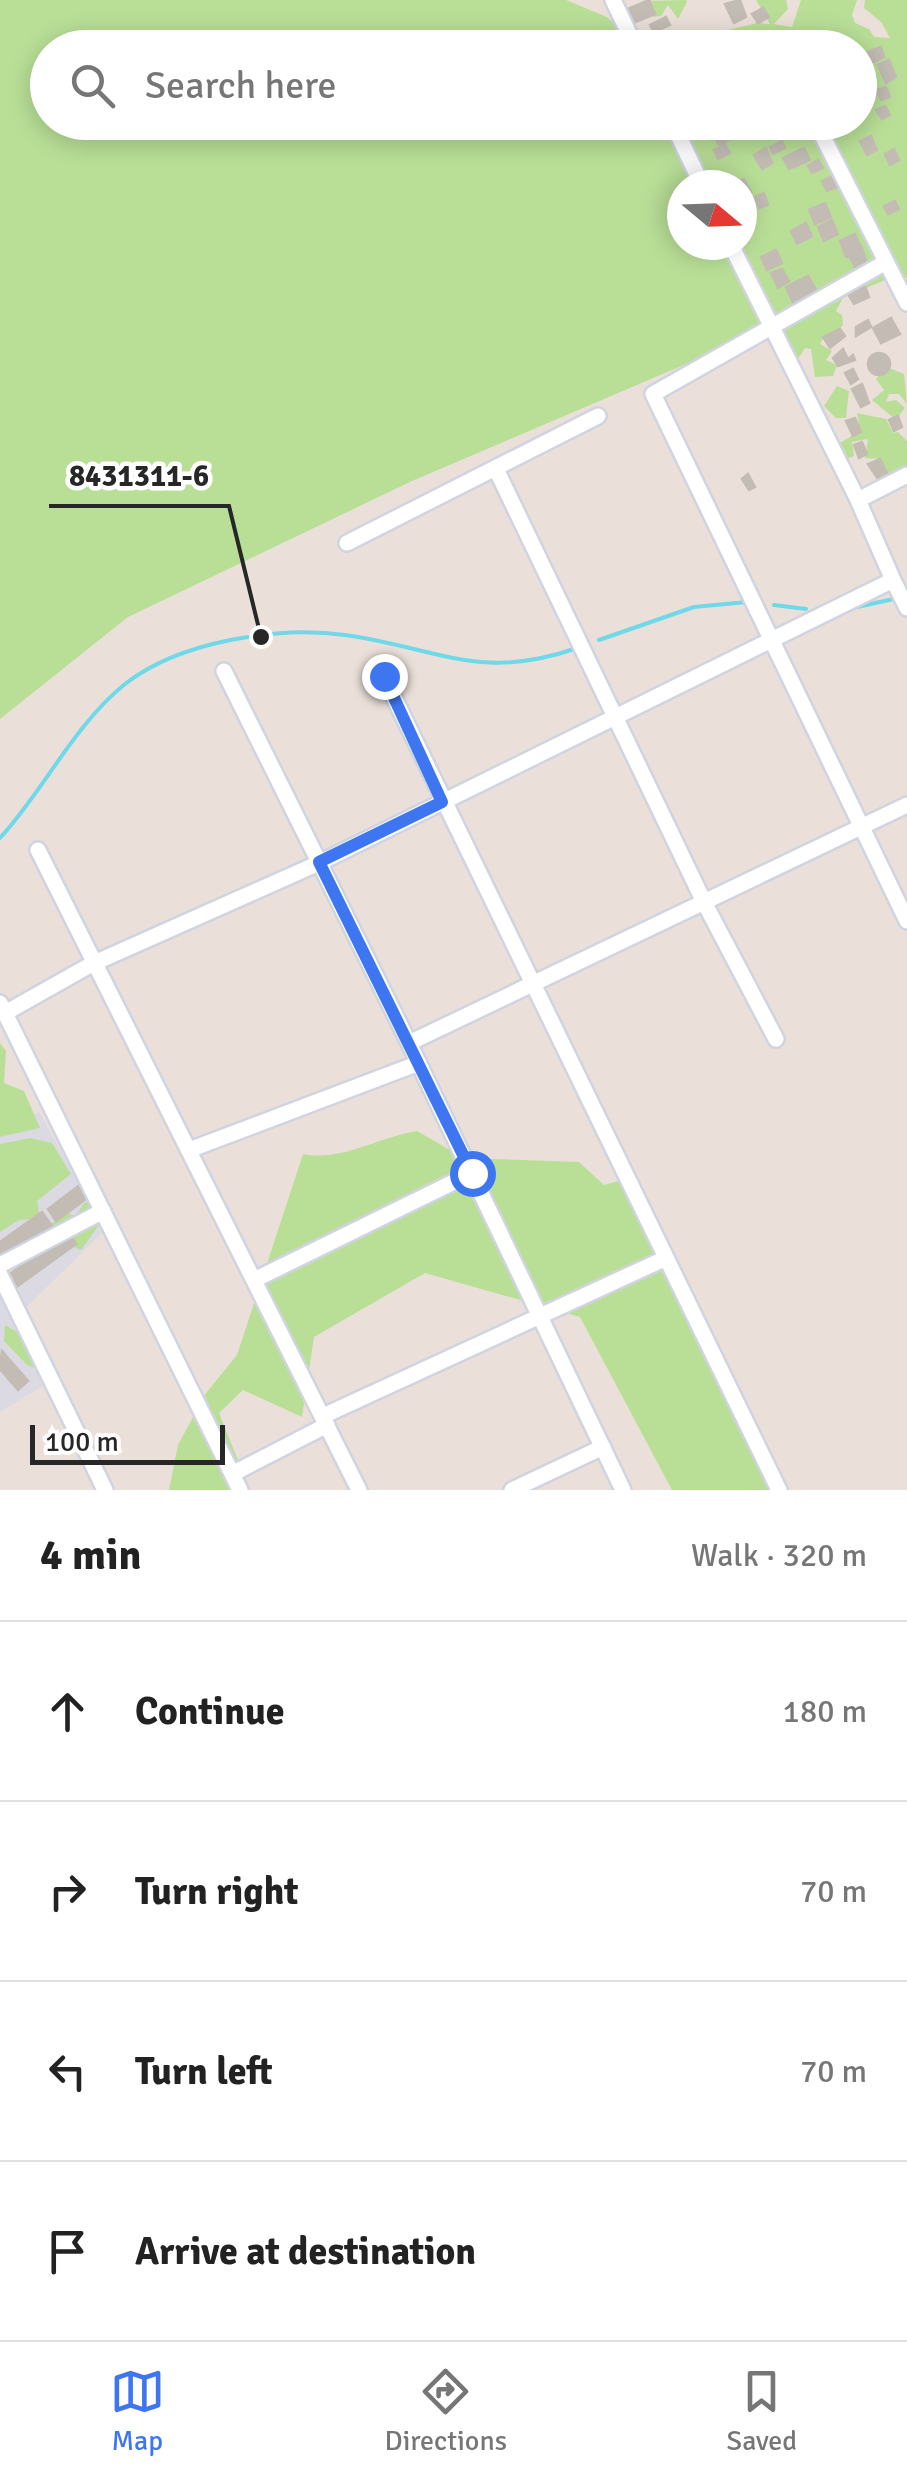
<!DOCTYPE html>
<html lang="en">
<head>
<meta charset="utf-8">
<style>
  body { margin:0; font-family:Signika,sans-serif; background:#f2f2f2; color:#222 }
  .compass { position:absolute; left:667px; top:170px; width:90px; height:90px; border-radius:50%; background:#fff; box-shadow:0 5px 25px #0003; rotate:109deg }
  .scale { position:absolute; left:30px; bottom:25px; width:195px; box-sizing:border-box; padding-left:10px; border:5px solid #272727; border-top:0; font-size:28px; line-height:35px; white-space:nowrap; color:#272727; -webkit-text-stroke:8px #fff; paint-order:stroke }
  .stop { position:absolute; width:30px; height:30px; margin:-22px; border:8px solid #3e76f2; border-radius:50%; background:#fff }
  .stop.end { background:#3e76f2; border-color:#fff; box-shadow:0 2px 10px #0008 }
  .list { margin:0; padding:0; list-style:none }
  h2 { display:flex; justify-content:space-between; align-items:center; height:130px; margin:0; padding:0 40px; font-size:42px }
  h2 small { font-size:32px; font-weight:400; color:#767676 }
  .list li { display:grid; grid-template-columns:65px 1fr auto; gap:30px; align-items:center; box-sizing:border-box; height:180px; padding:0 40px; border-top:2px solid #e0e0e0 }
  .list b { display:block; font-size:38px; white-space:nowrap }
  .list em { font-size:32px; font-style:normal; color:#767676 }
  .icon { flex:none; width:55px; height:55px; fill:none; stroke:currentColor; stroke-width:2; stroke-linecap:round; stroke-linejoin:round }
  .map { position:relative; flex:none; width:907px; height:1490px; overflow:hidden }
  .search { position:absolute; background:#fff; box-shadow:0 5px 25px #0003; left:30px; right:30px; top:30px; height:110px; display:flex; align-items:center; gap:25px; box-sizing:border-box; padding:0 35px; border-radius:55px; color:#767676; font-size:38px }
  .sheet { height:850px; background:#fff }
  nav { display:flex; justify-content:space-around; align-items:center; box-sizing:border-box; height:140px; border-top:2px solid #e0e0e0; background:#fff; font-size:28px; color:#767676 }
  nav a { display:grid; justify-items:center; gap:5px }
  nav .on { color:#3e76f2 }
  .map>svg:first-child { display:block }
  .industrial { fill:#dbdae2 }
  .green { fill:#b9df97; fill-rule:evenodd }
  .lines { fill:none; stroke-linecap:round; stroke-linejoin:round }
  .stream { stroke:#6fd8e9; stroke-width:4 }
  .building { fill:#c2bcb5; stroke:#c4bcb3; stroke-width:2.5 }
  .minor-casing { stroke:#cfd4e0; stroke-width:20 }
  .minor { stroke:#fff; stroke-width:15 }
  .route { stroke:#3e76f2; stroke-width:12 }
  .leader { fill:none; stroke:#272727; stroke-width:4 }
  .callout-dot { fill:#272727; stroke:#fff; stroke-width:4 }
  .callout-label { font-size:30px; text-anchor:middle; font-weight:bold; fill:#272727; stroke:#fff; stroke-width:9; stroke-linejoin:round; paint-order:stroke }
</style>
</head>
<body>
<div class="map">
<svg width="907" height="1490" viewBox="0 0 907 1490">
  <rect width="100%" height="100%" fill="#eae0d9"/>
  <path class="industrial" d="M 39,1112 L 105,1230 L 12,1321 L 43,1386 L 0,1412 L 0,1123 Z"/>
  <path class="green" d="M 0,0 L 566,0 L 607,17 L 639,47 L 48,48 L 48,122 L 860,122 L 860,48 L 659,47 L 757,23 L 770,24 L 756,0 L 786,0 L 788,9 L 774,24 L 792,27 L 801,0 L 857,0 L 852,15 L 855,23 L 869,29 L 874,37 L 890,38 L 881,22 L 864,8 L 865,0 L 907,0 L 907,278 L 897,275 L 843,298 L 836,311 L 842,315 L 843,325 L 837,332 L 825,335 L 820,344 L 832,351 L 826,360 L 837,365 L 833,376 L 815,377 L 811,349 L 805,348 L 794,365 L 773,327 L 412,481 L 128,617 L 0,719 ZM 682,185 L 742,185 L 742,245 L 682,245 Z
    M 645,1 L 686,0 L 687,2 L 678,19 L 668,5 L 661,16 L 653,17 Z
    M 887,367 L 904,374 L 907,404 L 899,394 L 889,394 L 886,402 L 896,400 L 905,408 L 896,420 L 872,400 L 884,390 L 876,379 Z
    M 837,386 L 849,391 L 846,418 L 836,418 L 824,406 Z
    M 857,413 L 886,419 L 893,433 L 898,432 L 907,441 L 907,470 L 888,477 L 880,459 L 865,458 L 868,439 L 852,442 L 854,456 L 843,460 L 835,446 L 860,431 Z
    M 0,1043 L 6,1051 L 4,1083 L 24,1091 L 40,1128 L 0,1137 Z
    M 417,1131 L 464,1158 L 579,1162 L 604,1185 L 626,1179 L 723,1354 L 733,1401 L 760,1428 L 765,1478 L 771,1490 L 672,1490 L 580,1317 L 425,1273 L 314,1337 L 302,1417 L 243,1390 L 219,1413 L 250,1490 L 169,1490 L 178,1445 L 206,1393 L 237,1355 L 303,1154 C 340,1162 379,1137 417,1131 Z
    M 30,1138 L 52,1143 L 71,1174 L 37,1201 L 41,1222 L 52,1223 L 68,1213 L 75,1216 L 85,1202 L 100,1206 L 104,1218 L 81,1250 L 71,1246 L 72,1235 L 52,1234 L 32,1219 L 19,1220 L 0,1232 L 0,1144 Z
    M 5,1325 L 47,1349 L 48,1360 L 38,1369 L 27,1365 L 4,1341 Z"/>
  <g class="lines">
    <path class="stream" d="M 774,605 L 806,609
      M 848,609 L 898,598
      M 599,640 L 694,607 L 747,602
      M 0,838 C 44,790 74,725 125,684 C 180,641 278,626 345,635 C 438,648 480,682 577,648"/>
  </g>
  <path class="building" d="M 649,0 L 655,14 L 628,25 L 623,11 Z
    M 740,0 L 746,17 L 734,23 L 725,4 Z
    M 763,8 L 769,17 L 758,23 L 752,14 Z
    M 666,17 L 670,25 L 654,32 L 650,25 Z
    M 881,47 L 884,57 L 873,62 L 868,52 Z
    M 889,60 L 896,77 L 886,83 L 878,65 Z
    M 886,87 L 890,97 L 881,100 L 876,90 Z
    M 885,106 L 890,115 L 882,119 L 876,110 Z
    M 729,122 L 736,136 L 719,145 L 712,131 Z
    M 871,136 L 877,150 L 867,155 L 860,141 Z
    M 782,141 L 785,148 L 773,154 L 770,147 Z
    M 725,144 L 730,153 L 718,159 L 714,150 Z
    M 766,148 L 772,163 L 762,169 L 754,155 Z
    M 804,148 L 810,160 L 789,169 L 783,158 Z
    M 894,149 L 899,160 L 890,165 L 885,154 Z
    M 818,160 L 823,168 L 812,173 L 808,166 Z
    M 833,176 L 837,187 L 827,191 L 822,181 Z
    M 744,179 L 751,192 L 742,197 L 742,185 L 730,185 Z
    M 764,193 L 768,205 L 759,208 L 755,197 Z
    M 895,201 L 899,209 L 888,214 L 884,206 Z
    M 825,203 L 831,217 L 815,224 L 809,210 Z
    M 832,220 L 838,234 L 824,241 L 818,227 Z
    M 806,223 L 812,236 L 797,244 L 791,231 Z
    M 855,234 L 862,249 L 846,257 L 840,241 Z
    M 776,250 L 782,263 L 767,270 L 761,257 Z
    M 863,251 L 866,261 L 855,267 L 850,257 Z
    M 782,269 L 789,281 L 778,288 L 771,273 Z
    M 808,276 L 818,293 L 794,305 L 786,287 Z
    M 865,286 L 869,297 L 854,304 L 848,294 Z
    M 891,318 L 900,334 L 881,343 L 873,328 Z
    M 868,320 L 871,327 L 856,336 L 856,327 Z
    M 840,329 L 845,336 L 830,348 L 823,337 Z
    M 843,349 L 848,359 L 853,355 L 855,360 L 838,366 L 833,358 Z
    M868 364a11 11 0 1 1 22 0a11 11 0 1 1-22 0Z
    M 853,369 L 858,379 L 851,384 L 845,373 Z
    M 862,384 L 869,403 L 861,407 L 852,389 Z
    M 898,416 L 902,427 L 894,431 L 889,420 Z
    M 855,418 L 861,432 L 853,436 L 846,421 Z
    M 862,442 L 867,454 L 859,458 L 854,445 Z
    M 880,459 L 887,473 L 878,479 L 868,464 Z
    M 748,474 L 755,487 L 749,490 L 742,479 Z
    M 81,1184 L 90,1196 L 56,1221 L 48,1209 Z
    M 42,1212 L 52,1226 L 0,1262 L 0,1242 Z
    M 68,1232 L 76,1244 L 15,1288 L 7,1276 Z
    M 2,1351 L 28,1381 L 18,1390 L 0,1369 Z"/>
  <g class="lines">
    <defs>
      <path id="minor" d="M 613,0 L 636,48
        M 672,122 L 702,185
        M 820,131 L 907,303
        M 886,262 L 653,394 L 907,921
        M 496,469 L 704,902 L 776,1039
        M 858,500 L 907,475
        M 347,543 L 598,416
        M 893,580 L 907,608
        M 224,671 L 409,1043 L 623,1490
        M 384,677 L 779,1490
        M 38,850 L 359,1490
        M 0,1003 L 240,1490
        M 5,1013 L 92,964 L 319,863 L 893,580 L 858,500 L 731,245
        M 409,1043 L 907,805
        M 189,1150 L 419,1063
        M 0,1265 L 103,1211
        M 0,1275 L 105,1490
        M 254,1280 L 472,1173
        M 323,1416 L 664,1259
        M 232,1474 L 327,1425
        M 512,1490 L 603,1447"/>
    </defs>
    <use href="#minor" class="minor-casing"/>
    <use href="#minor" class="minor"/>
  </g>
  <g class="lines">
    <path class="route" d="M 384,676 L 442,802 L 319,862 L 472,1173"/>
  </g>
  <path class="leader" d="M261 637L229 506H49"/>
  <circle class="callout-dot" cx="261" cy="637" r="10"/>
  <g class="callout-label">
    <text x="139" y="486">8431311-6</text>
  </g>
</svg>
<svg class="compass" viewBox="-18 -18 36 36"><path d="M0-13l5 13h-10z" fill="#e53935"/><path d="M0 13l5-13h-10z" fill="#767676"/></svg>
<div class="scale">100 m</div>
<div class="stop" style="left:472px;top:1173px"></div>
<div class="stop end" style="left:384px;top:676px"></div>
<div class="search"><svg class="icon" aria-label="search" viewBox="0 0 24 24"><circle cx="10" cy="10" r="6"/><path d="M15 15l6 6"/></svg>Search here</div>
</div>
<section class="sheet">
<h2>4 min<small>Walk · 320 m</small></h2>
<ul class="list">
<li><svg class="icon" aria-label="ahead" viewBox="0 0 24 24"><path d="M12 20V5M6 11l6-6 6 6"/></svg><div><b>Continue</b></div><em>180 m</em></li>
<li><svg class="icon" aria-label="right" viewBox="0 0 24 24"><path d="M7 20v-9h11M14 6l5 5-5 5"/></svg><div><b>Turn right</b></div><em>70 m</em></li>
<li><svg class="icon" aria-label="left" viewBox="0 0 24 24"><path d="M17 20v-9H6M10 6l-5 5 5 5"/></svg><div><b>Turn left</b></div><em>70 m</em></li>
<li><svg class="icon" aria-label="arrive" viewBox="0 0 24 24"><path d="M6 21V4h12l-3 4 3 4H6"/></svg><div><b>Arrive at destination</b></div></li>
</ul>
</section>
<nav>
<a class="on"><svg class="icon" aria-label="map" viewBox="0 0 24 24"><path d="M3 6l6-2 6 2 6-2v14l-6 2-6-2-6 2zM9 4v14M15 6v14"/></svg>Map</a>
<a><svg class="icon" aria-label="directions" viewBox="0 0 24 24"><path d="M12 3l9 9-9 9-9-9zM9 14v-3h6M13 9l2 2-2 2"/></svg>Directions</a>
<a><svg class="icon" aria-label="saved" viewBox="0 0 24 24"><path d="M7 4h10v16l-5-4-5 4z"/></svg>Saved</a>
</nav>
</body>
</html>
